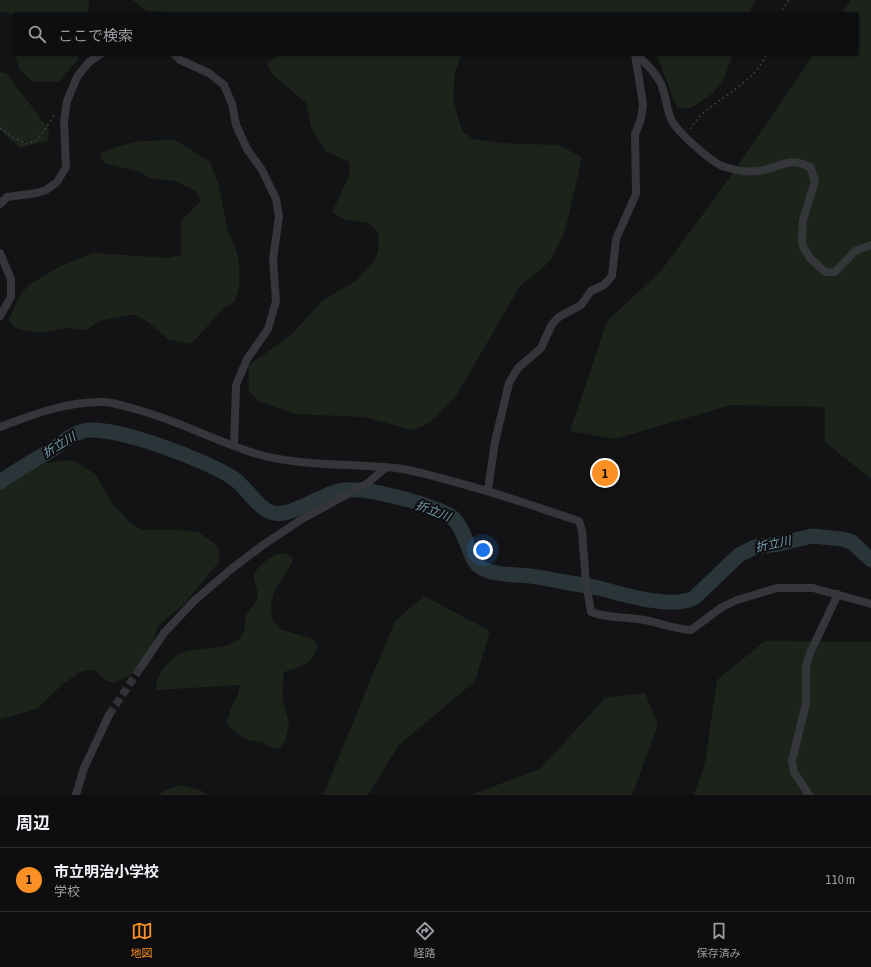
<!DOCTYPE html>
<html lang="ja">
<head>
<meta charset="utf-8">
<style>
  body { margin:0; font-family:"Asap Condensed","Noto Sans JP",sans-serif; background:#171719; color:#f1f3f6 }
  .you { position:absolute; left:483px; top:550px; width:14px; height:14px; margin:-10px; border:3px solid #fff; border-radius:50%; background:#1a73e8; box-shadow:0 0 0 6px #1a73e833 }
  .badge { display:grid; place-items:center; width:26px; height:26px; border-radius:50%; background:#fc9024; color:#111; font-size:13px; font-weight:700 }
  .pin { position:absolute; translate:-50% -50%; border:2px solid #fff; box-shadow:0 1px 4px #0006 }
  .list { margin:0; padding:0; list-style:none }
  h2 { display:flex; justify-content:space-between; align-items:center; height:52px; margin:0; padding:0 16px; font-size:17px }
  h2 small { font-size:13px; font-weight:400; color:#9b9c9f }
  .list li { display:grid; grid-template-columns:26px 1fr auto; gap:12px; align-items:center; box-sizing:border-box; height:64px; padding:0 16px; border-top:1px solid #2e2e30 }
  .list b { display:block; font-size:15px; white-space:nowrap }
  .list p { margin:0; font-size:13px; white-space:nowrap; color:#9b9c9f }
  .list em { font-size:13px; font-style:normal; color:#9b9c9f }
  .icon { flex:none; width:22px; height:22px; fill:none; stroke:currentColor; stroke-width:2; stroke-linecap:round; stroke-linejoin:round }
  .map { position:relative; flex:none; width:871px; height:795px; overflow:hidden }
  .search { position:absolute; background:#0e0e10; box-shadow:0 1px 3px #0004; left:12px; right:12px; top:12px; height:44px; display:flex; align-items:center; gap:10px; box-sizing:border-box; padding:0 14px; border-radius:4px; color:#9b9c9f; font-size:15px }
  .sheet { height:116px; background:#0e0e10 }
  nav { display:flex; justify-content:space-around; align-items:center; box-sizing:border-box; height:56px; border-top:1px solid #2e2e30; background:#0e0e10; font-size:11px; color:#9b9c9f }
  nav a { display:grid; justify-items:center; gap:2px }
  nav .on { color:#fc9024 }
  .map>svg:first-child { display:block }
  .green { fill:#1b231b }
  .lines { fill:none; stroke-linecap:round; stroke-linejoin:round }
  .river { stroke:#293539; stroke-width:15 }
  .minor-tunnel { stroke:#303235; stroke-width:8; stroke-dasharray:8 4; stroke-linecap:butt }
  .path { stroke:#3a3d41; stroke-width:1.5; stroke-dasharray:2 3; stroke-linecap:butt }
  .minor { stroke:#34363a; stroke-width:8 }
  .labels { text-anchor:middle; stroke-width:4; stroke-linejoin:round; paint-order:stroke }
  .water-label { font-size:12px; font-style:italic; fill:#78a1b3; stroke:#0e0e10 }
</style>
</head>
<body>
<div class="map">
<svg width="871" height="795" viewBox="0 0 871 795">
  <rect width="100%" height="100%" fill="#131315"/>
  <path class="green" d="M 0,0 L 89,0 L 88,14 L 14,14 L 14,17 L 7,12 L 0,12 Z
    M 132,0 L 755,0 L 749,14 L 204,14 L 147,11 Z
    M 851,0 L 871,0 L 871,479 L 825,442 L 825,407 L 731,405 L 615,439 L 570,431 L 607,321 L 660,272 L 721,190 L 814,54 L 857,54 L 857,14 L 841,14 Z
    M 15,54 L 80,54 L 76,62 L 58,82 L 33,82 L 20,70 Z
    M 298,54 L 462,54 L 455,72 L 453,98 L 462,131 L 473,139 L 501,143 L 558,145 L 582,157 L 567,223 L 563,236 L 551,259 L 542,269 L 520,286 L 456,396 L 435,418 L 424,426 L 411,430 L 364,417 L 295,414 L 258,401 L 249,391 L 249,365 L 292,334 L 322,301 L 357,280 L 375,260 L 379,247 L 378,233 L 369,223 L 343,219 L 332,212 L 349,176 L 350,162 L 325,151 L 311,127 L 306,103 L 273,75 L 266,63 L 278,56 Z
    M 654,54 L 733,54 L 723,81 L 713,93 L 691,108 L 677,108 L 658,58 Z
    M 0,72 L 7,74 L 49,129 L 47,141 L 20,148 L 0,130 Z
    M 175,140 L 210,162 L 219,186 L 228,231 L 236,250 L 239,262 L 239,288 L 235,301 L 224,308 L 191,344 L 169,340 L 149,323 L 136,315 L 130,315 L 99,321 L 87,329 L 81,330 L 67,328 L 40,333 L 18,329 L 12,325 L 9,319 L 21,294 L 30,284 L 61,266 L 93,253 L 169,258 L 181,255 L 181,221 L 200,202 L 199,196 L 194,190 L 175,181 L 151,178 L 139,172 L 104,163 L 100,157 L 103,152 L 122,145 L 141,141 Z
    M 73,460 L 95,474 L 113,504 L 131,524 L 144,530 L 179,530 L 198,532 L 216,544 L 219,549 L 219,562 L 183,605 L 158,626 L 147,658 L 133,673 L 115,683 L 107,681 L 95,671 L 88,670 L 80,672 L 63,684 L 37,709 L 0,719 L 0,487 L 46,463 Z
    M 277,554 L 286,554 L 292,557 L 292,563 L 274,592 L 271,605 L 272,619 L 280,629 L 313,639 L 317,643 C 317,664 300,666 284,672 L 282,697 L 289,723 L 285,742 L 280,747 L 274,749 L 262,742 L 247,740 L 229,727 L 227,720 L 233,703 L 237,697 L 240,685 L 156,690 C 156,679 160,671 168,663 C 171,660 174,657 177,655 C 196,645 221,653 239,639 C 245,634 245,623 246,616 C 248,610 255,605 257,598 C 259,590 255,585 254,577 C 254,568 269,558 277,554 Z
    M 424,596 L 490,631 L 475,681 L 399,745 L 368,795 L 323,795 L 395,621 Z
    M 765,641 L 871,642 L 871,795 L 694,795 L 705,763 L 717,680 Z
    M 645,693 L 658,725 L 632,795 L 470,795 L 540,769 L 605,698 Z
    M 180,785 L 200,790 L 208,795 L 158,795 L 166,790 Z"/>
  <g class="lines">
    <path class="river" d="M 0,482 C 17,470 35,460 53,449 C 62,443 71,434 83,431 C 112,424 208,461 233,478 C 247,487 258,510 274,513 C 292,517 322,493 344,490 C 364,488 389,495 409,500 C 418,503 446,511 452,517 C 467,530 468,559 480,567 C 495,576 514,574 530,576 C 541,577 553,580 564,582 C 576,584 588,586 599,588 C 618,593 636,599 656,601 C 668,603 683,603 694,598 L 739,555 L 755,547 L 779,544 L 812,536 L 842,539 L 852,542 L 871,560"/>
    <path class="minor-tunnel" d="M 109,715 L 141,667"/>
    <path class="path" d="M 779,14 L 789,0
      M 0,128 L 14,138 L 27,144 L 37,140 L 56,113
      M 690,129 C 693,125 696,121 699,117 C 718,98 758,80 766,54"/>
    <path class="minor" d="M 174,54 L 180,60 L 209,73 L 224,85 L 232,104 L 236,125 L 247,149 L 262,170 L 276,199 L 279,216 L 273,260 L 276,301 L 268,329 L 247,359 L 236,385 L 234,445
      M 636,54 C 645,63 656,72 661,84 C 666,95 666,108 671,119 C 676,131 713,164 725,167 C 738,171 752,173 764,170 C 784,165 790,157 810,167 L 815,181 L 803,220 L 802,240 L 803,247 L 810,258 L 825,272 L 835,272 L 855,251 L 871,245
      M 0,204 L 7,197 L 37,193 L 46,190 L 57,182 L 66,167 L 64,121 L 67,101 L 77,77 L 89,62 L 101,54
      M 0,253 L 11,279 L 11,297 L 0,316
      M 0,427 C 34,414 68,401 105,402 C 115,403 125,406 135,409 C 177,420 215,441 257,454 C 302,467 350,463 395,468 C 414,470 433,476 451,481 C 495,492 536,507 579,521 L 582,531 L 586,583 L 591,612 C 606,618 623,617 638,619 C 656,621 673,629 691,630 L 722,607 L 737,600 L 777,588 L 813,588 L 871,604
      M 488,490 L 495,442 L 509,383 L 518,368 L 541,348 L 552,324 L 559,317 L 581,305 L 591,291 L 604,285 L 612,276 L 616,239 L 636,194 L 635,134 L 641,119 L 643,104 L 635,54
      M 141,667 L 164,633 L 194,601 L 230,570 L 263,545 L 302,519 L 368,483 L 385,468
      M 76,795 L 84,768 L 109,715
      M 809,795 L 794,772 L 792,761 L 806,703 L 806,666 L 810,653 L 838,594"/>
  </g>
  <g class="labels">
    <g class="water-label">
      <text transform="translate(59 445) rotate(-31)" y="4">折立川</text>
      <text transform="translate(433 511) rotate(21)" y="4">折立川</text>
      <text transform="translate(773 544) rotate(-12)" y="4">折立川</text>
    </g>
  </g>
</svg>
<div class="you"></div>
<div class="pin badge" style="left:605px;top:473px">1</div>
<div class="search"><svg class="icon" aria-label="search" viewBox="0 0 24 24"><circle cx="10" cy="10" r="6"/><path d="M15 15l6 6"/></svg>ここで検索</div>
</div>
<section class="sheet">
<h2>周辺<small></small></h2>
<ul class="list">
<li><span class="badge">1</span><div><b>市立明治小学校</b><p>学校</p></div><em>110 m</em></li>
</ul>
</section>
<nav>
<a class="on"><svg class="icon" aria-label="map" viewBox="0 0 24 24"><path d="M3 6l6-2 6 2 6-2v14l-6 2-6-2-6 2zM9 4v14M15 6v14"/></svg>地図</a>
<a><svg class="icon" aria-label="directions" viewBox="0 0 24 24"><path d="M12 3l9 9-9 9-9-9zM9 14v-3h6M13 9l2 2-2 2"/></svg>経路</a>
<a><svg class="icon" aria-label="saved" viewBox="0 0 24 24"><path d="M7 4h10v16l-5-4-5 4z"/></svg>保存済み</a>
</nav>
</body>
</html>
